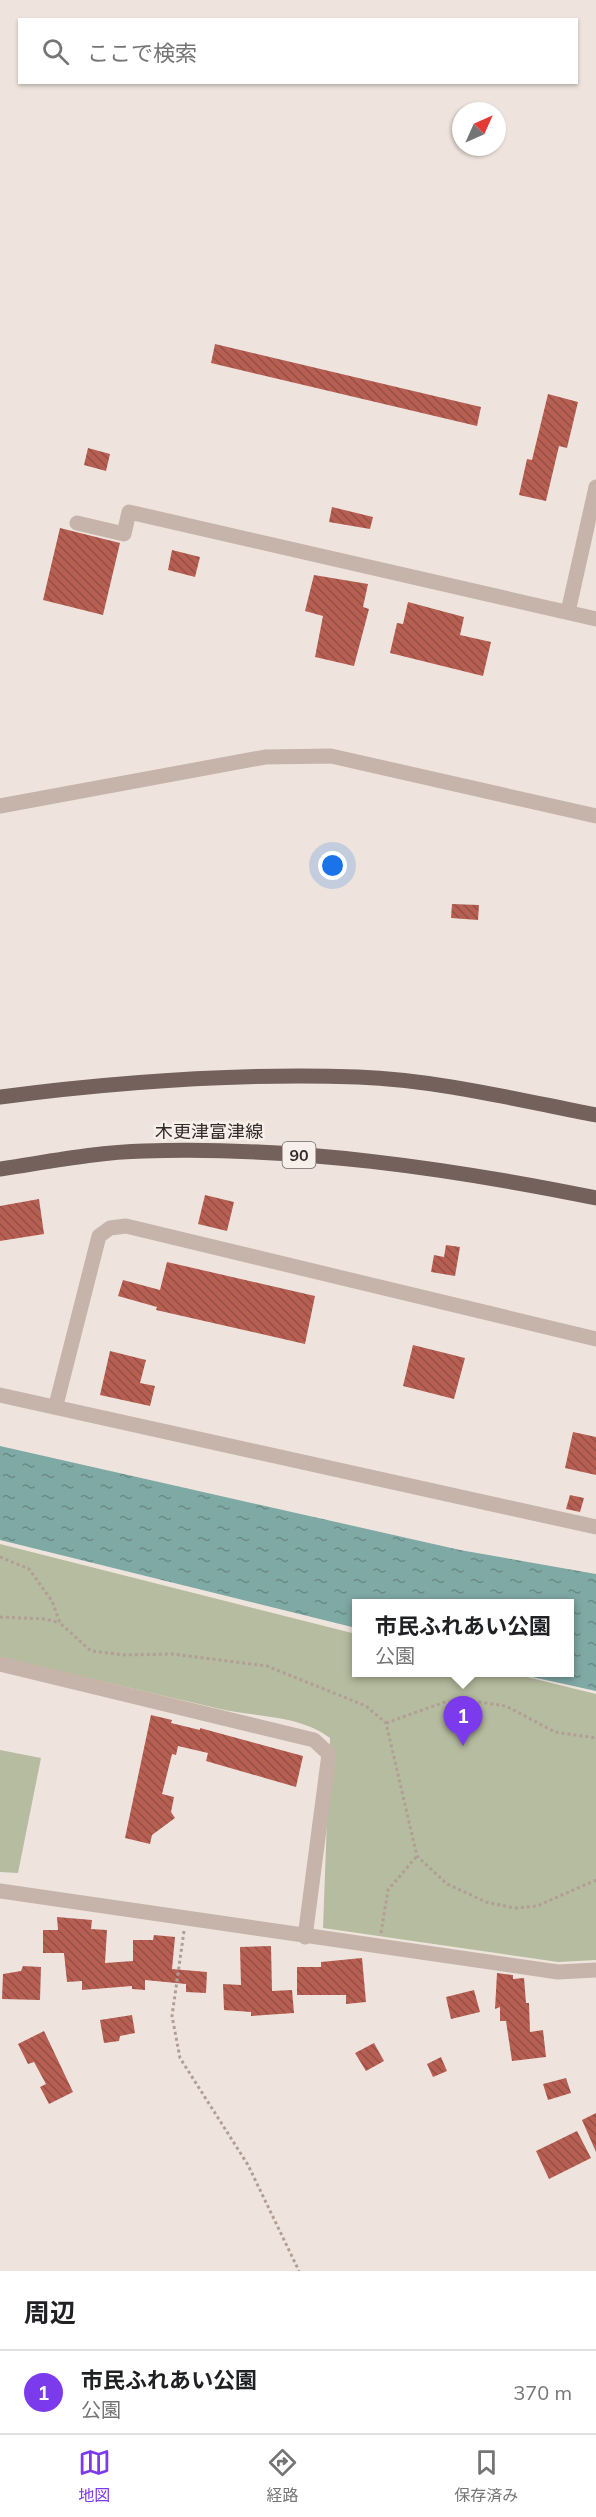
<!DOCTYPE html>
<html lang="ja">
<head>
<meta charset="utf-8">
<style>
  body { margin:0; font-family:Mulish,"Noto Sans JP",sans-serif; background:#f6f6f6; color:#202124 }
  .compass { position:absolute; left:452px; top:102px; width:54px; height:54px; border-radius:50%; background:#fff; box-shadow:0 2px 4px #0004; rotate:45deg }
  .you { position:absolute; left:333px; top:866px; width:21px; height:21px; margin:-15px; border:4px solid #fff; border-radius:50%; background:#1a73e8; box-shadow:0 0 0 9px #1a73e833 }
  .badge { display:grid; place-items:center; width:39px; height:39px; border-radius:50%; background:#7c3aed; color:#fff; font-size:20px; font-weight:700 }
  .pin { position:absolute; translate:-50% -50px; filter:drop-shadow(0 2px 3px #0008) }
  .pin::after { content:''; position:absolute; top:32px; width:21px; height:18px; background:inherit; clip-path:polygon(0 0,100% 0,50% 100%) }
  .popup { position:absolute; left:352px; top:1599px; width:222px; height:78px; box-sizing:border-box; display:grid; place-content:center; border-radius:0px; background:#fff; filter:drop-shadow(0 2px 4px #0005); font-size:20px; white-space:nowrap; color:#757577 }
  .popup b { font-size:22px; color:#202124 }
  .popup::after { content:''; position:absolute; left:50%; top:100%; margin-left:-12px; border:12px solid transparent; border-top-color:#fff }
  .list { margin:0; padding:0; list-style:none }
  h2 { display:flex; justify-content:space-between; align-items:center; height:78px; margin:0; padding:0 24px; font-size:26px }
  h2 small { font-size:20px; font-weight:400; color:#757577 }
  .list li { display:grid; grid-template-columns:39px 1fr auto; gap:18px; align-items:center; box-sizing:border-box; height:84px; padding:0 24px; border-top:2px solid #e0e0e0 }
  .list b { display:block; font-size:22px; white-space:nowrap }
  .list p { margin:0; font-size:20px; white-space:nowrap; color:#757577 }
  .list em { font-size:20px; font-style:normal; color:#757577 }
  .icon { flex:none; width:33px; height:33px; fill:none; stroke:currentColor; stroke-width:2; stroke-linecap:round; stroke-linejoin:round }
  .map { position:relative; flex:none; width:596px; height:2271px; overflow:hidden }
  .search { position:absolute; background:#fff; box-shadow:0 2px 4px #0004; left:18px; right:18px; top:18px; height:66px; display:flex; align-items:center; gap:15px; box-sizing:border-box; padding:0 21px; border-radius:0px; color:#757577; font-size:22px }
  .sheet { height:162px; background:#fff }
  nav { display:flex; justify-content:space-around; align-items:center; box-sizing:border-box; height:84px; border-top:2px solid #e0e0e0; background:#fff; font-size:16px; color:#757577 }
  nav a { display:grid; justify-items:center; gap:3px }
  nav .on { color:#7c3aed }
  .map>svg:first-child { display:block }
  .green { fill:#b6bc9f }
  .water { fill:url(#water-ripples) }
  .building { fill:url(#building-back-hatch) }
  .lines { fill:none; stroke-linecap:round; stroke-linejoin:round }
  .path { stroke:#b19e95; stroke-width:3; stroke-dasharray:3 3; stroke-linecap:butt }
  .minor { stroke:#c6b4aa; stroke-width:15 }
  .major { stroke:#74615c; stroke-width:15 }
  .labels { text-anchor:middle; stroke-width:5; stroke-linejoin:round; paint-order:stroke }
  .shield { fill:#f7efe9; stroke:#6e6663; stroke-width:1.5 }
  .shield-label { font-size:16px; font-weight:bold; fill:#342b29 }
  .street-label { font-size:18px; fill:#342b29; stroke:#f7efe9 }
</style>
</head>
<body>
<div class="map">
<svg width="596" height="2271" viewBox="0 0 596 2271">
  <defs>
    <pattern id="water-ripples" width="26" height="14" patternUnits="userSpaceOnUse" patternTransform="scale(1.5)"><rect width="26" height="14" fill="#7fa9a5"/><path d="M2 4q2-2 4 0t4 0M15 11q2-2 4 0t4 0" fill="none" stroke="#698a86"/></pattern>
    <pattern id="building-back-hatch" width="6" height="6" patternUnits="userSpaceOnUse" patternTransform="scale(1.5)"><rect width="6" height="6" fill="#b75f53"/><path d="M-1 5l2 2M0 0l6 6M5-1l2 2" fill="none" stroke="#964f45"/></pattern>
  </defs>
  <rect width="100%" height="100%" fill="#efe4dd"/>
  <path class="green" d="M 0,1544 L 356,1634 L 356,1672 L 511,1673 L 596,1694 L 596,1960 L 558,1962 L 323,1928 L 330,1738 C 300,1715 255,1717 220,1709 C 147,1692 74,1674 0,1659 Z
    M 0,1750 L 41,1758 L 18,1873 L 0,1872 Z"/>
  <path class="water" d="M 0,1446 L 460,1550 L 596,1574 L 596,1691 L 514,1673 L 570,1672 L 570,1604 L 356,1604 L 356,1628 L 0,1540 Z"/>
  <path class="building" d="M 215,344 L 481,407 L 477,426 L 211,363 Z
    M 548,394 L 578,402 L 567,448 L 559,446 L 546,501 L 519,495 L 527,459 L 532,460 Z
    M 88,448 L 110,454 L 106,471 L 84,465 Z
    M 332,507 L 373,517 L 370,529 L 329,522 Z
    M 60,528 L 120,543 L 103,615 L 43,600 Z
    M 172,550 L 200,557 L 195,577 L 168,570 Z
    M 314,575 L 368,584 L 363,607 L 369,609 L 354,666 L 315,657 L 323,616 L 305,611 Z
    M 408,602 L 464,617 L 460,635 L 491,642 L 483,676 L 390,653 L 397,623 L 403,624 Z
    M 452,904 L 479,905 L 478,920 L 451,918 Z
    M 205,1195 L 234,1202 L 227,1231 L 198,1224 Z
    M 39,1199 L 44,1234 L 0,1241 L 0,1206 Z
    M 446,1245 L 460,1247 L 455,1276 L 431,1272 L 434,1255 L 444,1257 Z
    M 167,1262 L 315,1296 L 305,1344 L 156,1310 L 157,1307 L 118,1296 L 123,1280 L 160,1290 Z
    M 413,1345 L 465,1358 L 454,1399 L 403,1386 Z
    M 110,1351 L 146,1360 L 140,1383 L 155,1386 L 150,1406 L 100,1395 Z
    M 573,1432 L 596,1437 L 596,1475 L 565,1468 Z
    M 570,1495 L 584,1498 L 580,1512 L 566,1509 Z
    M 151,1715 L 172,1720 L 171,1723 L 200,1730 L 200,1728 L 303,1756 L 296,1787 L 206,1761 L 208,1753 L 178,1746 L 176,1755 L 172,1754 L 162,1794 L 174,1797 L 171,1812 L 175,1818 L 152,1835 L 150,1844 L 125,1838 Z
    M 57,1917 L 92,1920 L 91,1929 L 107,1930 L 105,1963 L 133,1961 L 133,1940 L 153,1940 L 154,1935 L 175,1937 L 172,1969 L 207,1972 L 206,1993 L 186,1992 L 186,1984 L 145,1980 L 145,1990 L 132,1989 L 132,1986 L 82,1990 L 82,1981 L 67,1982 L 64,1953 L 43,1953 L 43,1930 L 58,1930 Z
    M 271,1946 L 272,1991 L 292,1990 L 294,2013 L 251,2016 L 251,2012 L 224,2010 L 223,1984 L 241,1985 L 240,1947 Z
    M 362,1958 L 366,2002 L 346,2004 L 346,1995 L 297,1995 L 297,1967 L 321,1967 L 321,1962 Z
    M 23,1966 L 41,1967 L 40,2000 L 2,1999 L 3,1974 L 21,1971 Z
    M 497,1973 L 513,1975 L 513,1979 L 524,1978 L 526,2003 L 529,2003 L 530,2032 L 543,2030 L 546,2057 L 512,2061 L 506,2021 L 500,2021 L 500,2007 L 495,2009 Z
    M 474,1990 L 480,2012 L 451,2019 L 446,1997 Z
    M 132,2015 L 135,2033 L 120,2036 L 119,2041 L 104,2043 L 100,2020 Z
    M 44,2031 L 73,2092 L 49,2104 L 40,2087 L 46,2084 L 34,2062 L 28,2064 L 18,2044 Z
    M 374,2043 L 384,2061 L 366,2071 L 355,2053 Z
    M 441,2057 L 447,2071 L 433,2077 L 427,2064 Z
    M 566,2078 L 571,2093 L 548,2100 L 543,2084 Z
    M 596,2113 L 596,2152 L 582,2120 Z
    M 577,2131 L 591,2158 L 549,2179 L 536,2151 Z"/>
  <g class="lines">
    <path class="path" d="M 0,1557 L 29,1569 L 52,1601 L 60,1623 L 91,1651 L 125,1655 L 172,1654 L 267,1666 L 366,1706 L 386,1723 L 417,1856 L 447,1884 L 486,1902 L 515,1908 L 537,1906 L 596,1880
      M 0,1617 L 45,1619 L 60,1623
      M 386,1723 L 445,1702 L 479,1702 L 506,1706 L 555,1732 L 596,1738
      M 184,1931 L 172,2016 L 180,2058 L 248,2165 L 299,2271
      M 381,1933 L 388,1890 L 417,1856"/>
    <path class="minor" d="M 77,523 L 124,534 L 129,512 L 596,619
      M 568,612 L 596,487
      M 0,806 L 265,757 L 331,756 L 596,816
      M 0,1395 L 596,1527
      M 56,1405 L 99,1236 L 110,1228 L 126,1226 L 596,1339
      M 0,1664 L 314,1740 L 329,1754 L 305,1937
      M 0,1891 L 558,1972 L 596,1970"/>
    <path class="major" d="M 0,1097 C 115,1082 243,1073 358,1077 C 438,1080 518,1100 596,1115
      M 0,1169 C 47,1162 96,1152 144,1151 C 295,1146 448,1168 596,1198"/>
  </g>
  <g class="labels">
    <rect class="shield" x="282.5" y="1142" width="33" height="26" rx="4.5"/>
    <g class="shield-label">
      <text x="299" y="1161">90</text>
    </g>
    <g class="street-label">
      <text x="209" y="1138">木更津富津線</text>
    </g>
  </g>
</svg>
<svg class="compass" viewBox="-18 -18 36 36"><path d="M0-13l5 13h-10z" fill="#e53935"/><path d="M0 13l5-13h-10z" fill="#757577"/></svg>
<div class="you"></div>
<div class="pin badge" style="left:463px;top:1746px">1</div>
<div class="popup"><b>市民ふれあい公園</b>公園</div>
<div class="search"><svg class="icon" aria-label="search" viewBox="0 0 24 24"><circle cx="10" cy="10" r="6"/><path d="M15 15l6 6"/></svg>ここで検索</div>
</div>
<section class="sheet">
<h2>周辺<small></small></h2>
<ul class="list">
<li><span class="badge">1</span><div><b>市民ふれあい公園</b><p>公園</p></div><em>370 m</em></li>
</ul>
</section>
<nav>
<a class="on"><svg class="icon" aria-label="map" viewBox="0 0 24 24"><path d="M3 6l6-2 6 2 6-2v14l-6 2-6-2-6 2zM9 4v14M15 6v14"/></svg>地図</a>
<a><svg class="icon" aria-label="directions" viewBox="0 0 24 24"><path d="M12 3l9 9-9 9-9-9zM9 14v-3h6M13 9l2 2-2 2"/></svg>経路</a>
<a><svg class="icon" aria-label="saved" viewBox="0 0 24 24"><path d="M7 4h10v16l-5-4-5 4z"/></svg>保存済み</a>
</nav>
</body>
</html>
